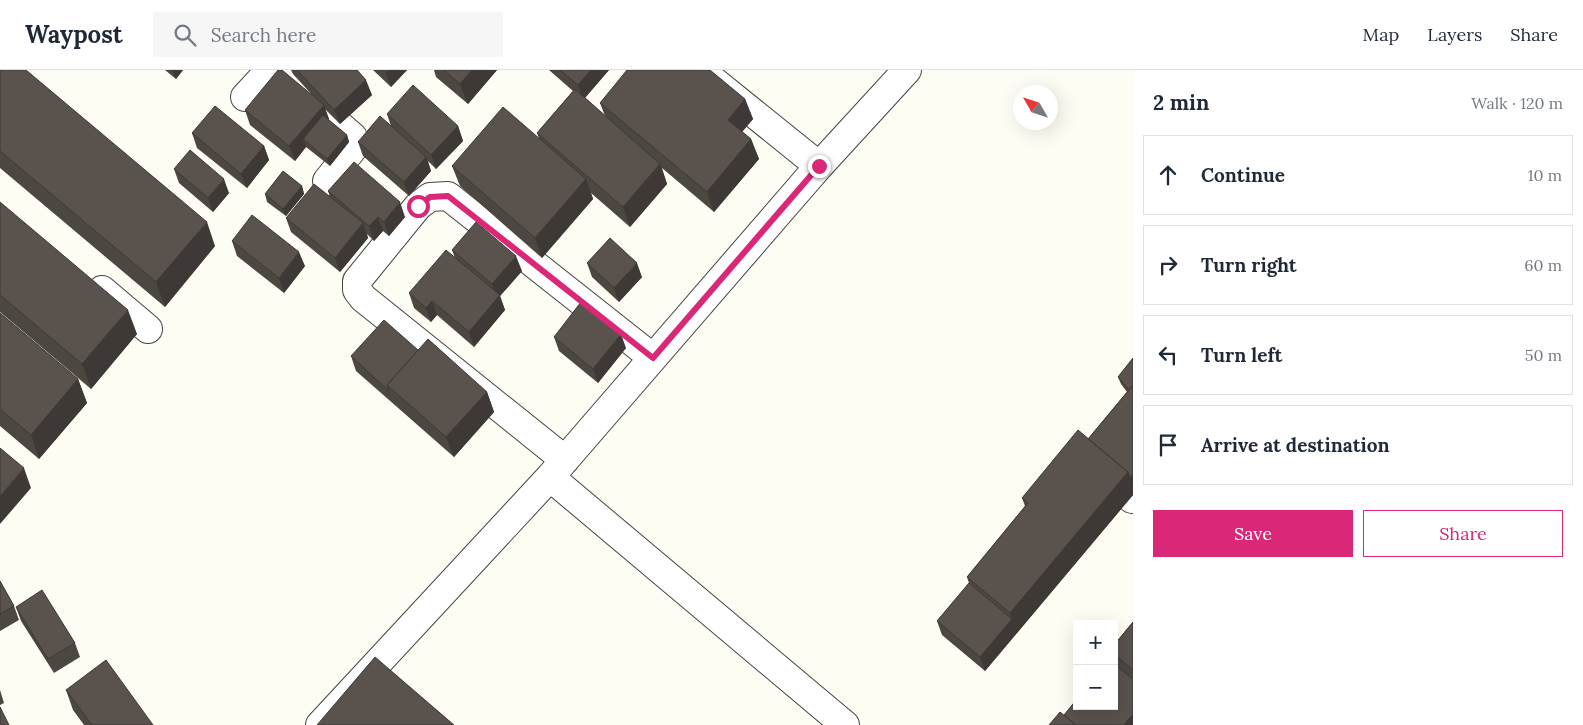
<!DOCTYPE html>
<html lang="en">
<head>
<meta charset="utf-8">
<style>
  body { margin:0; font-family:Lora,serif; background:#f6f6f7; color:#1f2937 }
  .controls { position:absolute; right:15px; bottom:15px; display:grid; overflow:hidden; border-radius:0px; box-shadow:0 5px 20px #0002 }
  .controls button { width:45px; height:45px; display:grid; place-items:center; padding:0; border:0; border-bottom:1px solid #e0e1e3; background:#fff; color:#1f2937; font:25px sans-serif }
  .compass { position:absolute; left:1013px; top:15px; width:45px; height:45px; border-radius:50%; background:#fff; box-shadow:0 5px 20px #0002; rotate:309deg }
  .stop { position:absolute; width:15px; height:15px; margin:-11px; border:4px solid #db2777; border-radius:50%; background:#fff }
  .stop.end { background:#db2777; border-color:#fff; box-shadow:0 1px 5px #0008 }
  .list { margin:0; padding:0; list-style:none }
  h2 { display:flex; justify-content:space-between; align-items:center; height:65px; margin:0; padding:0 20px; font-size:21px }
  h2 small { font-size:16px; font-weight:400; color:#747a83 }
  .list li { display:grid; grid-template-columns:32px 1fr auto; gap:15px; align-items:center; box-sizing:border-box; height:80px; margin:0 10px 10px; padding:0 10px; border:1px solid #e0e1e3; border-radius:0px }
  .list b { display:block; font-size:19px; white-space:nowrap }
  .list em { font-size:16px; font-style:normal; color:#747a83 }
  .actions { display:flex; gap:10px; padding:15px 20px }
  .actions a { flex:1; padding:11px 0; border:1px solid #db2777; border-radius:0px; text-align:center; font-size:18px; color:#db2777 }
  .actions .main { background:#db2777; color:#fff }
  .icon { flex:none; width:28px; height:28px; fill:none; stroke:currentColor; stroke-width:2; stroke-linecap:round; stroke-linejoin:round }
  .map { position:relative; flex:none; width:1133px; height:655px; overflow:hidden }
  header { display:flex; align-items:center; gap:30px; box-sizing:border-box; height:70px; padding:0 25px; background:#fff; border-bottom:1px solid #e0e1e3 }
  header strong { font-size:24px }
  nav { display:flex; gap:28px; margin-inline-start:auto; font-size:18px }
  .search { width:350px; height:45px; background:#f6f6f7; display:flex; align-items:center; gap:12px; box-sizing:border-box; padding:0 18px; border-radius:0px; color:#747a83; font-size:19px }
  main { display:flex }
  aside { flex:1; background:#fff }
  .map>svg:first-child { display:block }
  .lines { fill:none; stroke-linecap:round; stroke-linejoin:round }
  .minor-casing { stroke:#434343; stroke-width:30 }
  .minor { stroke:#fff; stroke-width:28 }
  .wall { fill:#4d4742 }
  .shaded-wall { fill:#3e3936 }
  .building { fill:#59524d; stroke:#3e3936 }
  .route { stroke:#db2777; stroke-width:6 }
</style>
</head>
<body>
<header>
<strong>Waypost</strong>
<div class="search"><svg class="icon" aria-label="search" viewBox="0 0 24 24"><circle cx="10" cy="10" r="6"/><path d="M15 15l6 6"/></svg>Search here</div>
<nav><a>Map</a><a>Layers</a><a>Share</a></nav>
</header>
<main>
<div class="map">
<svg width="1133" height="655" viewBox="0 0 1133 655">
  <rect width="100%" height="100%" fill="#fefdf4"/>
  <g class="lines">
    <defs>
      <path id="minor" d="M 276,0 L 353,67 L 355,76 L 327,111
        M 700,0 L 819,96
        M 245,27 L 270,0
        M 102,220 L 148,259
        M 565,390 L 363,228 L 357,220 L 357,211 L 418,136 L 430,127 L 448,126 L 653,288
        M 550,407 L 845,655
        M 1132,429 L 1133,428
        M 320,655 L 550,407 L 819,96 L 907,0"/>
    </defs>
    <use href="#minor" class="minor-casing"/>
    <use href="#minor" class="minor"/>
  </g>
  <path class="wall" d="M 0,0 L 215,176 L 165,237 L 0,98 Z
    M 165,0 L 183,0 L 176,9 Z
    M 291,0 L 357,0 L 372,25 L 340,54 L 325,39 L 329,49 L 328,50 L 347,65 L 349,72 L 330,96 L 306,77 L 295,91 L 250,55 L 245,40 L 313,26 L 293,4 Z
    M 373,0 L 407,0 L 391,17 Z
    M 434,0 L 497,0 L 468,34 L 436,7 Z
    M 549,0 L 609,0 L 585,28 L 605,46 L 600,33 L 745,29 L 753,49 L 742,62 L 751,69 L 759,89 L 714,142 L 662,98 L 667,114 L 630,157 L 591,123 L 593,129 L 542,188 L 460,116 L 452,96 L 539,68 L 537,63 L 573,21 Z
    M 387,44 L 458,56 L 463,71 L 436,99 L 428,91 L 431,101 L 409,126 L 363,86 L 358,72 L 391,56 Z
    M 192,63 L 264,76 L 269,90 L 247,118 L 197,78 Z
    M 174,99 L 229,123 L 213,142 L 179,113 Z
    M 302,116 L 304,124 L 286,146 L 267,132 L 265,124 Z
    M 328,121 L 405,147 L 389,166 L 383,161 L 374,171 L 367,164 L 368,168 L 340,202 L 291,162 L 286,148 L 330,127 Z
    M 0,132 L 137,264 L 91,319 L 0,242 Z
    M 232,171 L 305,196 L 284,223 L 237,186 Z
    M 452,180 L 522,201 L 500,226 L 505,240 L 474,277 L 437,245 L 431,252 L 414,238 L 409,223 L 455,188 Z
    M 587,193 L 642,207 L 619,232 L 592,207 Z
    M 0,243 L 78,309 L 87,333 L 39,389 L 0,356 Z
    M 554,267 L 626,278 L 598,313 L 559,281 Z
    M 351,286 L 487,322 L 494,342 L 454,387 L 356,301 Z
    M 1133,288 L 1133,425 L 985,601 L 942,565 L 937,551 L 969,513 L 967,507 L 1025,436 L 1022,428 L 1088,369 L 1127,322 L 1121,314 L 1118,307 Z
    M 0,511 L 14,536 L 19,550 L 0,561 Z
    M 16,537 L 75,573 L 80,587 L 54,603 L 21,551 Z
    M 1133,552 L 1133,655 L 1064,645 L 1115,595 L 1114,593 L 1114,575 Z
    M 0,620 L 4,633 L 0,635 Z
    M 66,620 L 153,655 L 84,655 L 73,640 Z"/>
  <path class="shaded-wall" d="M 172,0 L 183,0 L 176,9 Z
    M 388,0 L 407,0 L 391,17 L 386,3 Z
    M 472,0 L 497,0 L 468,34 L 460,14 Z
    M 591,0 L 609,0 L 583,30 L 578,15 Z
    M 366,10 L 372,25 L 340,54 L 334,40 Z
    M 745,29 L 753,49 L 735,70 L 728,50 Z
    M 324,35 L 329,49 L 309,74 L 303,69 L 306,77 L 295,91 L 289,76 Z
    M 458,56 L 463,71 L 436,99 L 431,85 Z
    M 347,65 L 349,72 L 330,96 L 327,89 Z
    M 751,69 L 759,89 L 714,142 L 707,122 Z
    M 264,76 L 269,90 L 247,118 L 241,104 Z
    M 426,87 L 431,101 L 409,126 L 404,112 Z
    M 660,94 L 667,114 L 630,157 L 623,137 Z
    M 224,109 L 229,123 L 213,142 L 208,128 Z
    M 586,109 L 593,129 L 542,188 L 535,168 Z
    M 302,116 L 304,124 L 286,146 L 283,139 Z
    M 400,132 L 405,147 L 389,166 L 384,152 Z
    M 378,147 L 383,161 L 374,171 L 369,156 Z
    M 207,152 L 215,176 L 165,237 L 156,212 Z
    M 363,153 L 368,168 L 340,202 L 335,188 Z
    M 299,182 L 305,196 L 284,223 L 279,208 Z
    M 516,186 L 522,201 L 500,226 L 505,240 L 474,277 L 469,262 L 497,228 L 492,214 Z
    M 637,193 L 642,207 L 619,232 L 614,218 Z
    M 432,231 L 437,245 L 431,252 L 426,238 Z
    M 128,240 L 137,264 L 91,319 L 82,294 Z
    M 621,264 L 626,278 L 598,313 L 593,299 Z
    M 78,309 L 87,333 L 39,389 L 31,365 Z
    M 487,322 L 494,342 L 454,387 L 446,367 Z
    M 24,398 L 31,418 L 0,454 L 0,426 Z
    M 1128,402 L 1133,404 L 1133,425 L 985,601 L 980,587 L 1012,549 L 1010,543 Z
    M 1133,644 L 1133,655 L 1124,655 Z"/>
  <path class="building" d="M 0,0 L 26,0 L 207,152 L 156,212 L 0,81 Z
    M 278,0 L 282,0 L 324,35 L 289,76 L 245,40 Z
    M 297,0 L 357,0 L 366,10 L 334,40 Z
    M 444,0 L 472,0 L 460,14 Z
    M 560,0 L 591,0 L 578,15 Z
    M 627,0 L 710,0 L 745,29 L 728,50 L 751,69 L 707,122 L 600,33 Z
    M 413,15 L 458,56 L 431,85 L 387,44 Z
    M 575,19 L 660,94 L 623,137 L 537,63 Z
    M 215,36 L 264,76 L 241,104 L 192,63 Z
    M 503,37 L 586,109 L 535,168 L 452,96 Z
    M 323,45 L 347,65 L 327,89 L 303,69 Z
    M 380,46 L 426,87 L 404,112 L 358,72 Z
    M 190,80 L 224,109 L 208,128 L 174,99 Z
    M 354,92 L 400,132 L 384,152 L 378,147 L 369,156 L 328,121 Z
    M 283,101 L 302,116 L 283,139 L 265,124 Z
    M 314,114 L 363,153 L 335,188 L 286,148 Z
    M 0,132 L 128,240 L 82,294 L 0,225 Z
    M 252,145 L 299,182 L 279,208 L 232,171 Z
    M 476,152 L 516,186 L 492,214 L 452,180 Z
    M 610,168 L 637,193 L 614,218 L 587,193 Z
    M 446,180 L 500,225 L 469,262 L 432,231 L 426,238 L 409,223 Z
    M 581,232 L 621,264 L 593,299 L 554,267 Z
    M 0,243 L 78,309 L 31,365 L 0,339 Z
    M 384,250 L 418,280 L 387,315 L 389,321 L 351,286 Z
    M 428,269 L 487,322 L 446,367 L 387,315 Z
    M 1133,288 L 1133,315 L 1129,320 L 1118,307 Z
    M 1133,315 L 1133,404 L 1130,408 L 1128,402 L 1088,369 Z
    M 1078,360 L 1128,402 L 1010,543 L 967,507 L 1028,433 L 1022,428 Z
    M 0,378 L 24,398 L 0,426 Z
    M 0,511 L 14,536 L 0,544 Z
    M 969,513 L 1012,549 L 980,587 L 937,551 Z
    M 42,520 L 75,573 L 48,589 L 16,537 Z
    M 1133,552 L 1133,600 L 1114,584 L 1114,575 Z
    M 375,587 L 454,655 L 317,655 Z
    M 106,590 L 153,655 L 92,655 L 66,620 Z
    M 1114,594 L 1133,609 L 1133,644 L 1124,655 L 1076,655 L 1064,645 L 1077,629 L 1077,636 L 1114,636 Z
    M 0,637 L 9,655 L 0,655 Z
    M 1060,642 L 1076,655 L 1049,655 Z"/>
  <g class="lines">
    <path class="route" d="M 418,136 L 430,127 L 448,126 L 653,288 L 819,96"/>
  </g>
</svg>
<div class="controls">
<button>+</button>
<button>−</button>
</div>
<svg class="compass" viewBox="-18 -18 36 36"><path d="M0-13l5 13h-10z" fill="#e53935"/><path d="M0 13l5-13h-10z" fill="#747a83"/></svg>
<div class="stop" style="left:418px;top:136px"></div>
<div class="stop end" style="left:819px;top:96px"></div>
</div>
<aside>
<h2>2 min<small>Walk · 120 m</small></h2>
<ul class="list">
<li><svg class="icon" aria-label="ahead" viewBox="0 0 24 24"><path d="M12 20V5M6 11l6-6 6 6"/></svg><div><b>Continue</b></div><em>10 m</em></li>
<li><svg class="icon" aria-label="right" viewBox="0 0 24 24"><path d="M7 20v-9h11M14 6l5 5-5 5"/></svg><div><b>Turn right</b></div><em>60 m</em></li>
<li><svg class="icon" aria-label="left" viewBox="0 0 24 24"><path d="M17 20v-9H6M10 6l-5 5 5 5"/></svg><div><b>Turn left</b></div><em>50 m</em></li>
<li><svg class="icon" aria-label="arrive" viewBox="0 0 24 24"><path d="M6 21V4h12l-3 4 3 4H6"/></svg><div><b>Arrive at destination</b></div></li>
</ul>
<div class="actions"><a class="main">Save</a><a>Share</a></div>
</aside>
</main>
</body>
</html>
